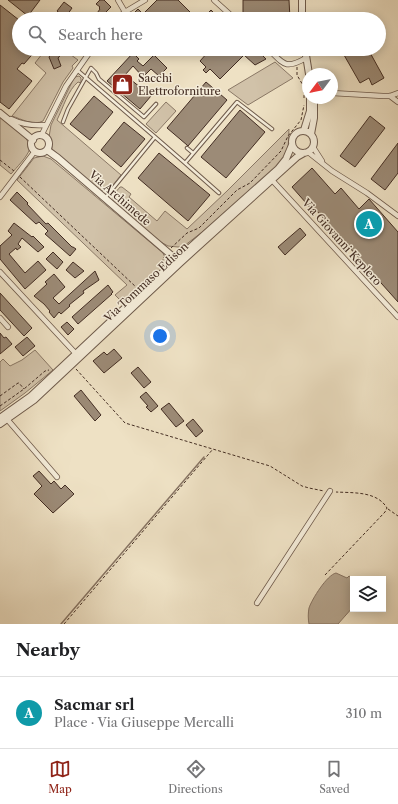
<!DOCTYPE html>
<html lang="en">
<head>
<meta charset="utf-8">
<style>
  body { margin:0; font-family:"Libre Caslon Text",serif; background:#f6f6f6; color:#202124 }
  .controls { position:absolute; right:12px; bottom:12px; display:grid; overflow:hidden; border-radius:0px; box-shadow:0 2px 10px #0003 }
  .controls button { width:36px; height:36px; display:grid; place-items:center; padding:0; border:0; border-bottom:1px solid #e0e0e0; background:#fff; color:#202124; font:20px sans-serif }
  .compass { position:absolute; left:302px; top:68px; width:36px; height:36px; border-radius:50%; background:#fff; box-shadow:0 2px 10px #0003; rotate:238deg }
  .you { position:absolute; left:160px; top:336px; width:14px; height:14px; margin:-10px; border:3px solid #fff; border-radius:50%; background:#1a73e8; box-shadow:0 0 0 6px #1a73e833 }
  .badge { display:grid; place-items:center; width:26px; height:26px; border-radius:50%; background:#8f2418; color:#fff; font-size:13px; font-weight:700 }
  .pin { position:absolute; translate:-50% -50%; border:2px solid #fff; box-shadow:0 1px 4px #0006 }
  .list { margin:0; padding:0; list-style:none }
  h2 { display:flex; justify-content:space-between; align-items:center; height:52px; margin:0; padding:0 16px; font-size:17px }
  h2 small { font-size:13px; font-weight:400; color:#757577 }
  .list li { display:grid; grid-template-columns:26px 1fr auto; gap:12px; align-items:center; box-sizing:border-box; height:72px; padding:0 16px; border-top:1px solid #e0e0e0 }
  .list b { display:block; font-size:15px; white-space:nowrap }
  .list p { margin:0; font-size:13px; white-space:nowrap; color:#757577 }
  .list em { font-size:13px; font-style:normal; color:#757577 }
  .icon { flex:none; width:22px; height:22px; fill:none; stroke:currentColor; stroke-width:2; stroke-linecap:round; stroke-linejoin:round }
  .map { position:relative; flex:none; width:398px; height:624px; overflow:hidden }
  .search { position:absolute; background:#fff; box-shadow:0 2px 10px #0003; left:12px; right:12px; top:12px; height:44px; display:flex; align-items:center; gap:10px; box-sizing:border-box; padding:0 14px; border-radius:22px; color:#757577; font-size:15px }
  .sheet { height:124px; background:#fff }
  nav { display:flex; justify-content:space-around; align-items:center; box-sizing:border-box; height:56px; border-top:1px solid #e0e0e0; background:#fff; font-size:11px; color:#757577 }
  nav a { display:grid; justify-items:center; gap:2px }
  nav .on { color:#8f2418 }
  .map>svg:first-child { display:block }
  .green { fill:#d1c2a9; stroke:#8a7866 }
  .water { fill:#b4a48d; stroke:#877463 }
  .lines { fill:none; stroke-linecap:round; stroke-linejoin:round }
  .stream { stroke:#877463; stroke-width:1.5 }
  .building { fill:#9c8b77; stroke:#432d23 }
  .service-casing { stroke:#6e5a4b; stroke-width:4.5 }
  .minor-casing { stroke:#6e5a4b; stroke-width:6 }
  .tertiary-casing { stroke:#6e5a4b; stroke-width:8 }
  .path { stroke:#432d23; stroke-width:1; stroke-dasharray:3 2; stroke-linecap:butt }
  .service { stroke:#f4ecd9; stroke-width:2.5 }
  .minor { stroke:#f4ecd9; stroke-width:4.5 }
  .tertiary { stroke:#f4ecd9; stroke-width:6 }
  .labels { text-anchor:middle; stroke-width:3; stroke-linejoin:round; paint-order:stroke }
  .poi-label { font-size:11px; fill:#432d23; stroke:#f4ecd9; text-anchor:start }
  .street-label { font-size:11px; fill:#432d23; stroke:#f4ecd9 }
</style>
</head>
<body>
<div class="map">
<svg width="398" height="624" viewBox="0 0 398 624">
  <rect width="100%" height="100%" fill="#eee1c4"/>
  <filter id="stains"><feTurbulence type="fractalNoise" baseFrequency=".005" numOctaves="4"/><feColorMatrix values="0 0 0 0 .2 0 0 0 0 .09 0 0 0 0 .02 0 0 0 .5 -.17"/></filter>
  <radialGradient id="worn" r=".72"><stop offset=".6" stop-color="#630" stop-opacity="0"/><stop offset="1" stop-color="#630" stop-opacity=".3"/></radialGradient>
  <path class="green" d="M 46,49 L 63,49 L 78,60 L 72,66 L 73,68 L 63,82 L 43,121 C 34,126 21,119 12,116 L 46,73 L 35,63 Z
    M 275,62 L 293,78 L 248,105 L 228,90 Z
    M 79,76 L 81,78 L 81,83 L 78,82 C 68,90 63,108 57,120 L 121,175 C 115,182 109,193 99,190 L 52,149 L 49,137 L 51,125 L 73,80 L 75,77 Z
    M 166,102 L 176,111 L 156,133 L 146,124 Z
    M 0,115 C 8,122 34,139 29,151 C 25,159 17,167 11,174 L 0,165 Z
    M 289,129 L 288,151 L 277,167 L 210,226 L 184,246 L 178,247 L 168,246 L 159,241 L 114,203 C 111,196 116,192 120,187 L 122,187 L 131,194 L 129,197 L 157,221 L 165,211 L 187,229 L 227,191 Z
    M 43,156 L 51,159 L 163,253 L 167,262 L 164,268 L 125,305 L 115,295 L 127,285 L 17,180 L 34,158 Z
    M 35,350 L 53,370 L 25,393 L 0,411 L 0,362 L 3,359 L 10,366 L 22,360 Z"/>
  <path class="water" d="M 336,573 L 347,578 L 349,576 L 354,579 L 353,607 L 338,624 L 309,624 C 308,619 308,613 309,608 C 312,599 327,575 336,573 Z"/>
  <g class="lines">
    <path class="stream" d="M 61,624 L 204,457"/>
  </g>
  <path class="building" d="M 8,0 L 40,0 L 28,16 Z
    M 100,0 L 104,0 L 111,7 L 105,13 L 106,14 L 102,19 L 85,19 L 91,12 L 95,16 L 100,9 L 99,8 L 100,7 L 96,4 Z
    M 157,0 L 178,0 L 197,19 L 128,19 L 138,9 L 143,14 Z
    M 243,0 L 289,0 L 290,19 L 253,19 L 252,13 L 243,13 Z
    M 64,2 L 72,8 L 65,18 L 57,11 Z
    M 0,5 L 19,20 L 19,49 L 37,49 L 24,64 L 22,63 L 17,69 L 32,81 L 9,109 L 0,102 Z
    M 211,10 L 220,19 L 202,19 Z
    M 53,49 L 66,49 L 58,58 L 61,66 L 54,69 L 49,57 L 54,51 Z
    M 205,49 L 256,49 L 266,59 L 255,65 L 244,55 L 220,79 L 210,69 L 206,73 L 203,70 L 206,67 L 200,61 L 208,52 Z
    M 356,49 L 368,49 L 384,78 L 372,85 L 369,78 L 360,83 L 344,55 Z
    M 133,53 L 139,59 L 137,61 L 143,66 L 154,55 L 167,68 L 159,76 L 151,69 L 143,77 L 133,66 L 125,75 L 151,96 L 140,109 L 107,81 Z
    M 206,82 L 227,100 L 188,146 L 187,145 L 167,128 Z
    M 94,96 L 113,112 L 90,140 L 70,124 Z
    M 240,110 L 265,132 L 226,178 L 201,157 Z
    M 370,116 L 385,128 L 355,167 L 340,156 Z
    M 124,122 L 145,139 L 121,167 L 101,150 Z
    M 398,143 L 398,173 L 385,190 L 371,179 Z
    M 159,153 L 210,195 L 188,221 L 138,178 Z
    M 312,168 L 335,194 L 341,188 L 359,209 L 369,199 L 398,232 L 398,302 L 316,210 L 314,212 L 292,187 Z
    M 17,192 L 28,203 L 27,204 L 46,224 L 48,223 L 72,247 L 73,247 L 76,249 L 70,256 L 45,234 L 48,231 L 39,222 L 36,224 L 10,200 Z
    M 14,223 L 32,237 L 33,236 L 44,247 L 38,252 L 22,238 L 18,244 L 21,247 L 17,250 L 16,248 L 9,254 L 25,273 L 38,261 L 46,270 L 25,289 L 0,259 L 0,246 L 12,235 L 8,231 Z
    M 300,228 L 306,235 L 285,255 L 278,247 Z
    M 53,252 L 63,262 L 57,269 L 46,259 Z
    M 73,262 L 84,271 L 75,278 L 66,270 Z
    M 95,271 L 99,280 L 83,291 L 84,293 L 69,305 L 70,306 L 61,314 L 59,312 L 54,318 L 49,312 L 50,311 L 44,304 L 34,296 L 47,284 L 45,282 L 54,274 L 65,287 L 53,298 L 59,304 Z
    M 108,285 L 113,292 L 111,294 L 112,294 L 78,324 L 72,317 Z
    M 0,293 L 32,328 L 24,336 L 0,310 Z
    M 67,322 L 74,329 L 68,335 L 61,327 Z
    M 0,333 L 4,338 L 6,337 L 12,344 L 0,354 Z
    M 27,337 L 35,346 L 23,356 L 15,347 Z
    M 114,349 L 122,358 L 104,373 L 93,361 L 104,352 L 107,355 Z
    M 138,367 L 151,382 L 144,388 L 131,373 Z
    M 81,390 L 101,415 L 95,421 L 74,396 Z
    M 146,392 L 158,406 L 151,412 L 146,407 L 148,406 L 140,397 Z
    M 169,403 L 184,421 L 176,427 L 161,409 Z
    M 193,419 L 203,431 L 196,437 L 186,425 Z
    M 39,471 L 51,484 L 54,481 L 61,489 L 65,485 L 74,494 L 53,513 L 34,494 L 42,486 L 33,476 Z"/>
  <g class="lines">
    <defs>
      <path id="service" d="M 77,70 L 155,137
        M 63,122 L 68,109 L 91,68 L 96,73 L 99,79 L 144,117 L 156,104
        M 187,148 L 193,153
        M 185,163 L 219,193
        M 105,198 L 155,137 L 185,163 L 237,102 L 272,129"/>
      <path id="minor" d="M 118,0 L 125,12
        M 214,0 L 235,19
        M 116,19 L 125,12 L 145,0
        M 268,49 C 284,64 285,70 306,58
        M 332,93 L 383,96 L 390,96 L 398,93
        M 390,96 L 398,102
        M 11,119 C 23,125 33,126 46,125
        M 41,136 L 66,86 L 92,49
        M 313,147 L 322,161
        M 308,152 L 332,171 L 367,193 L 398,216
        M 272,180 L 398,317
        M 0,197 L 35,151
        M 0,272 L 78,356
        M 0,318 L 8,327
        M 6,418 L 57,477
        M 257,603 L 330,491"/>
      <path id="tertiary" d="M 302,0 L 302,19
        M 305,49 L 309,74
        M 0,113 L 33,140
        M 304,130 L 310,111 L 310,98
        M292 142a11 11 0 1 1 22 0a11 11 0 1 1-22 0Z
        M 311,134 L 314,118 L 314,98
        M31 144a9 9 0 1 1 18 0a9 9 0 1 1-18 0Z
        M 47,150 L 58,158 L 178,261
        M 0,418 L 31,396 L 176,260 L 278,169 L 286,159 L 292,145
        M 0,424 L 34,400 L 180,263 L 297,157 L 304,153"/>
    </defs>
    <use href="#service" class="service-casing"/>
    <use href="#minor" class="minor-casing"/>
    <use href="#tertiary" class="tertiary-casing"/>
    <path class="path" d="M 297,67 L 297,75 L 304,87 L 304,98
      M 0,160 L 14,171
      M 20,177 L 137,288
      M 171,248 L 187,233 L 199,228 L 237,190 L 250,183 L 281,151 L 288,136 L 301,120 L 304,105
      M 160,267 L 164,257
      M 76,369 L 125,423 L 270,466 L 302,486 L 309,488 L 324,491
      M 0,396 L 18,383 L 19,383 L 24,389
      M 0,406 L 24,389 L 45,371 L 49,370
      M 388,509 L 398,516
      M 325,575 L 385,512 L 387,508 C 377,491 353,493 336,492
      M 64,624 L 213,449"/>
    <use href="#service" class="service"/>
    <use href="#minor" class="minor"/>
    <use href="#tertiary" class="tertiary"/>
  </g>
  <defs>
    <symbol id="shop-square" viewBox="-11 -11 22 22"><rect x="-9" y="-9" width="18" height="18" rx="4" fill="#8f2418" stroke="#f4ecd9"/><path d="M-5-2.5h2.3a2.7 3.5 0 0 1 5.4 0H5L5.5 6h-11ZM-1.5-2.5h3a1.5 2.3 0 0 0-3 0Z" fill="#fff"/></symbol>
  </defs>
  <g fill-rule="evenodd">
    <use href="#shop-square" x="110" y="72" width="25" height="25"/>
  </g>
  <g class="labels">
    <g class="poi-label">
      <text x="138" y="82">Sacchi<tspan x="138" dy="13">Elettroforniture</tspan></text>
    </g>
    <g class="street-label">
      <text transform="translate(120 198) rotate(41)" y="4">Via Archimede</text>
      <text transform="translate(342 242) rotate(48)" y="4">Via Giovanni Keplero</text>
      <text transform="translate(146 282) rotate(-43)" y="4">Via Tommaso Edison</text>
    </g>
  </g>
  <rect width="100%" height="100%" filter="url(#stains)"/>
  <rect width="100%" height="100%" fill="url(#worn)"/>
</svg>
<div class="controls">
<button><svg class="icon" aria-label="layers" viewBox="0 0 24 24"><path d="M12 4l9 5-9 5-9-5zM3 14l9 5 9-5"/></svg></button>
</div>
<svg class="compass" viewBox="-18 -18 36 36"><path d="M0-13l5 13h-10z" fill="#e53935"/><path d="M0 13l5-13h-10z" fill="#757577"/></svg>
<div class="you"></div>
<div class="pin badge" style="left:369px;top:224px;background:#0f9aa8">A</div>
<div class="search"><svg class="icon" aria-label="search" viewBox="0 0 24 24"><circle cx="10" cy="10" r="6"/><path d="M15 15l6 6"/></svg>Search here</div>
</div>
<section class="sheet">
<h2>Nearby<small></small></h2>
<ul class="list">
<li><span class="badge" style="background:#0f9aa8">A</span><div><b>Sacmar srl</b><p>Place · Via Giuseppe Mercalli</p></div><em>310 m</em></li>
</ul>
</section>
<nav>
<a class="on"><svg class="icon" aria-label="map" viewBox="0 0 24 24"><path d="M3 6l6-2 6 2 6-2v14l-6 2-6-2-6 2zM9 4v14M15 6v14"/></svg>Map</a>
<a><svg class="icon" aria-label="directions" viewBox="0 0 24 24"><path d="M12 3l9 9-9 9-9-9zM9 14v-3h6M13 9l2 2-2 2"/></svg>Directions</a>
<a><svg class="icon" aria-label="saved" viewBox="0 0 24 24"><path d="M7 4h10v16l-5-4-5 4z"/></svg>Saved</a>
</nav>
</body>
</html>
